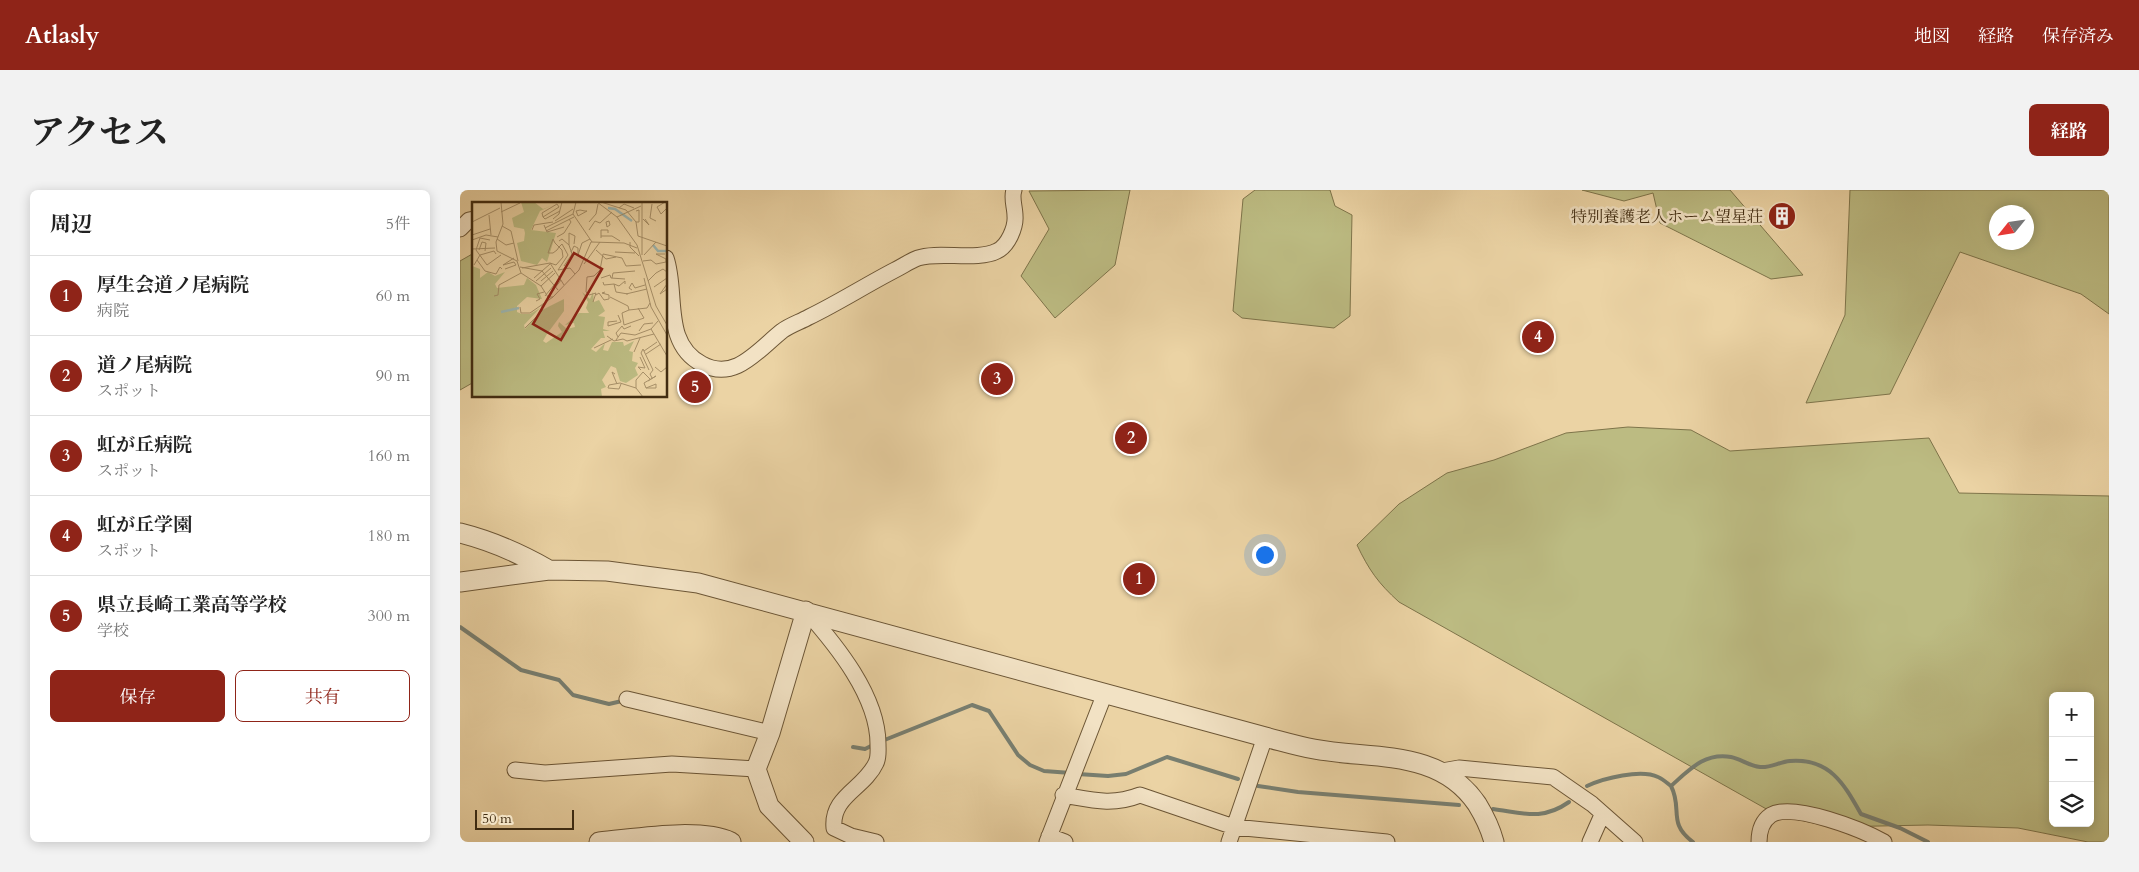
<!DOCTYPE html>
<html lang="ja">
<head>
<meta charset="utf-8">
<style>
  body { margin:0; font-family:Cardo,"Noto Serif JP",serif; background:#f2f2f2; color:#222 }
  .controls { position:absolute; right:15px; bottom:15px; display:grid; overflow:hidden; border-radius:8px; box-shadow:0 2px 12px #0003 }
  .controls button { width:45px; height:45px; display:grid; place-items:center; padding:0; border:0; border-bottom:1px solid #e0e0e0; background:#fff; color:#222; font:25px sans-serif }
  .compass { position:absolute; left:1529px; top:15px; width:45px; height:45px; border-radius:50%; background:#fff; box-shadow:0 2px 12px #0003; rotate:240deg }
  .scale { position:absolute; left:15px; bottom:12px; width:99px; box-sizing:border-box; padding-left:5px; border:2px solid #412c11; border-top:0; font-size:14px; line-height:18px; white-space:nowrap; color:#412c11; -webkit-text-stroke:4px #f2e2c4; paint-order:stroke }
  .you { position:absolute; left:804px; top:364px; width:18px; height:18px; margin:-12px; border:4px solid #fff; border-radius:50%; background:#1a73e8; box-shadow:0 0 0 8px #1a73e833 }
  .badge { display:grid; place-items:center; width:32px; height:32px; border-radius:50%; background:#8f2418; color:#fff; font-size:16px; font-weight:700 }
  .pin { position:absolute; translate:-50% -50%; border:2px solid #fff; box-shadow:0 1px 5px #0006 }
  .list { margin:0; padding:0; list-style:none }
  h2 { display:flex; justify-content:space-between; align-items:center; height:65px; margin:0; padding:0 20px; font-size:21px }
  h2 small { font-size:16px; font-weight:400; color:#767676 }
  .list li { display:grid; grid-template-columns:32px 1fr auto; gap:15px; align-items:center; box-sizing:border-box; height:80px; padding:0 20px; border-top:1px solid #e0e0e0 }
  .list b { display:block; font-size:19px; white-space:nowrap }
  .list p { margin:0; font-size:16px; white-space:nowrap; color:#767676 }
  .list em { font-size:16px; font-style:normal; color:#767676 }
  .actions { display:flex; gap:10px; padding:15px 20px }
  .actions a { flex:1; padding:11px 0; border:1px solid #8f2418; border-radius:8px; text-align:center; font-size:18px; color:#8f2418 }
  .actions .main { background:#8f2418; color:#fff }
  .icon { flex:none; width:28px; height:28px; fill:none; stroke:currentColor; stroke-width:2; stroke-linecap:round; stroke-linejoin:round }
  .map { position:relative; flex:none; width:1649px; height:652px; overflow:hidden; border-radius:8px }
  header { display:flex; align-items:center; gap:30px; box-sizing:border-box; height:70px; padding:0 25px; background:#8f2418; color:#fff }
  header strong { font-size:24px }
  nav { display:flex; gap:28px; margin-inline-start:auto; font-size:18px }
  .intro { display:flex; align-items:center; justify-content:space-between; box-sizing:border-box; height:120px; padding:0 30px }
  h1 { margin:0; font-size:35px }
  .button { padding:12px 22px; border-radius:8px; background:#8f2418; color:#fff; font-size:18px; font-weight:700 }
  main { display:flex; gap:30px; padding:0 30px }
  aside { flex:1; background:#fff; border-radius:8px; box-shadow:0 2px 12px #0003 }
  .map>svg:first-child { display:block }
  .green { fill:#bcbb82; stroke:#7e744a; fill-rule:evenodd }
  .lines { fill:none; stroke-linecap:round; stroke-linejoin:round }
  .stream { stroke:#787f71; stroke-width:4 }
  .minor-casing { stroke:#6c5636; stroke-width:17 }
  .tertiary-casing { stroke:#6c5636; stroke-width:21 }
  .minor { stroke:#f2e2c4; stroke-width:15 }
  .tertiary { stroke:#f2e2c4; stroke-width:19 }
  .labels { text-anchor:middle; stroke-width:5; stroke-linejoin:round; paint-order:stroke }
  .poi-label { font-size:16px; fill:#412c11; stroke:#f2e2c4; text-anchor:end }
  .inset-river { fill:none; stroke:#9cb6b1; stroke-width:2.5 }
  .inset-road { fill:none; stroke:#a79069; stroke-width:1 }
  .view { fill:#8f2418; fill-opacity:0.15; stroke:#8f2418; stroke-width:2.5 }
  .inset-edge { fill:none; stroke:#412c11; stroke-width:2.5 }
</style>
</head>
<body>
<header>
<strong>Atlasly</strong>
<nav><a>地図</a><a>経路</a><a>保存済み</a></nav>
</header>
<div class="intro"><h1>アクセス</h1><a class="button">経路</a></div>
<main>
<aside>
<h2>周辺<small>5件</small></h2>
<ul class="list">
<li><span class="badge">1</span><div><b>厚生会道ノ尾病院</b><p>病院</p></div><em>60 m</em></li>
<li><span class="badge">2</span><div><b>道ノ尾病院</b><p>スポット</p></div><em>90 m</em></li>
<li><span class="badge">3</span><div><b>虹が丘病院</b><p>スポット</p></div><em>160 m</em></li>
<li><span class="badge">4</span><div><b>虹が丘学園</b><p>スポット</p></div><em>180 m</em></li>
<li><span class="badge">5</span><div><b>県立長崎工業高等学校</b><p>学校</p></div><em>300 m</em></li>
</ul>
<div class="actions"><a class="main">保存</a><a>共有</a></div>
</aside>
<div class="map">
<svg width="1649" height="652" viewBox="0 0 1649 652">
  <rect width="100%" height="100%" fill="#ebd3a4"/>
  <filter id="stains"><feTurbulence type="fractalNoise" baseFrequency=".004" numOctaves="4"/><feColorMatrix values="0 0 0 0 .2 0 0 0 0 .09 0 0 0 0 .02 0 0 0 .5 -.17"/></filter>
  <radialGradient id="worn" r=".72"><stop offset=".6" stop-color="#630" stop-opacity="0"/><stop offset="1" stop-color="#630" stop-opacity=".3"/></radialGradient>
  <path class="green" d="M 670,0 L 655,75 L 595,128 L 561,86 L 589,39 L 569,1 Z
    M 795,0 L 870,0 L 875,16 L 892,25 L 890,126 L 874,138 L 782,128 L 773,121 L 783,9 Z
    M 1122,0 L 1270,0 L 1343,85 L 1311,89 L 1200,33 L 1193,3 L 1164,11 Z
    M 1390,0 L 1649,0 L 1649,124 L 1621,104 L 1500,62 L 1430,204 L 1346,213 L 1385,125 ZM 1566,22 L 1566,52 L 1536,52 L 1536,22 Z
    M 14,63 L 14,192 L 0,200 L 0,71 Z
    M 1168,237 L 1231,240 L 1270,261 L 1469,248 L 1499,303 L 1649,306 L 1649,652 L 1628,652 L 1558,638 L 1468,635 L 1372,637 L 1317,625 L 939,412 C 918,393 909,380 897,355 L 939,314 L 987,283 L 1034,270 L 1106,243 ZM 1593,506 L 1630,506 L 1630,633 L 1593,633 Z"/>
  <g class="lines">
    <path class="stream" d="M 0,437 L 61,480 L 99,490 L 113,505 L 149,514 L 162,511
      M 422,551 L 512,515 L 529,521 L 558,565 L 570,575 L 584,581 L 611,583
      M 393,557 L 405,559 L 413,555
      M 618,584 L 648,586 L 666,584 L 707,567 L 778,589
      M 798,596 L 838,602 L 999,615
      M 1127,596 C 1144,588 1181,579 1198,587 C 1203,589 1207,593 1211,596 C 1229,580 1245,562 1271,567 C 1281,569 1289,576 1300,577 C 1311,578 1319,572 1330,571 C 1370,568 1384,594 1401,624 L 1440,638 L 1468,652
      M 1211,596 C 1223,619 1207,633 1233,652
      M 1033,619 C 1063,623 1082,631 1109,612"/>
    <defs>
      <path id="minor" d="M 0,39 L 9,30 L 14,29
        M 206,68 C 218,103 202,153 242,174 C 275,192 298,160 322,141 C 330,135 340,132 349,127 C 378,113 406,95 435,80 C 443,76 450,71 458,68 C 478,61 518,71 537,61 C 548,56 556,37 555,26 C 555,17 551,8 554,0
        M 346,421 C 376,455 418,506 418,554 C 418,560 419,567 416,573 C 404,599 371,606 374,638 L 391,646 L 416,652
        M 167,509 L 310,543
        M 55,580 L 85,583 L 212,574 L 296,579
        M 982,581 L 999,578 L 1093,587 L 1132,614 L 1175,652
        M 603,605 C 632,610 652,616 680,605 L 774,637 L 927,652
        M 589,646 L 605,652
        M 587,652 L 645,503
        M 769,652 L 805,547
        M 1130,652 L 1142,625
        M 1299,652 C 1299,642 1302,631 1311,625 C 1333,612 1403,640 1424,652"/>
      <path id="tertiary" d="M 0,343 C 32,351 61,364 89,380
        M 0,392 L 89,380 L 147,381 L 238,393 L 805,547 C 821,551 837,556 854,559 C 912,570 979,558 1017,614 C 1025,627 1030,637 1034,652
        M 139,652 C 174,649 239,637 271,652
        M 344,652 L 309,616 L 296,579 L 310,543 L 346,421"/>
    </defs>
    <use href="#minor" class="minor-casing"/>
    <use href="#tertiary" class="tertiary-casing"/>
    <use href="#minor" class="minor"/>
    <use href="#tertiary" class="tertiary"/>
  </g>
  <defs>
    <symbol id="building-disc" viewBox="-11 -11 22 22"><circle r="9.5" fill="#8f2418" stroke="#f2e2c4"/><path d="M-4-6H4V6H1V3H-1V6H-4ZM-2.5-4.3h1.7v1.8h-1.7ZM.8-4.3h1.7v1.8H.8ZM-2.5-1h1.7V.8h-1.7ZM.8-1h1.7V.8H.8Z" fill="#fff"/></symbol>
  </defs>
  <g fill-rule="evenodd">
    <use href="#building-disc" x="1306" y="10" width="32" height="32"/>
  </g>
  <g class="labels">
    <g class="poi-label">
      <text x="1303" y="32">特別養護老人ホーム望星荘</text>
    </g>
  </g>
  <g transform="translate(12 12)">
    <rect width="195" height="195" fill="#ebd3a4"/>
    <path d="M 49,0 L 62,0 L 71,7 L 79,4 L 68,9 L 59,28 L 84,31 L 75,60 L 70,56 L 65,63 L 49,59 L 45,41 L 52,39 L 53,31 L 52,27 L 42,25 L 40,16 L 52,10 ZM 0,64 L 8,67 L 8,76 L 16,70 L 23,74 L 33,70 L 23,82 L 25,86 L 52,83 L 55,76 L 64,83 L 70,97 L 55,95 L 45,104 L 45,110 L 50,112 L 58,112 L 68,106 L 52,123 L 53,127 L 70,108 L 92,97 L 92,109 L 75,132 L 71,139 L 74,141 L 90,130 L 86,124 L 87,120 L 95,127 L 103,125 L 102,121 L 93,123 L 107,111 L 117,111 L 114,106 L 116,100 L 110,90 L 118,97 L 121,90 L 122,100 L 127,98 L 133,109 L 126,114 L 133,115 L 131,127 L 138,129 L 131,129 L 133,136 L 129,136 L 119,147 L 124,150 L 133,141 L 131,148 L 136,149 L 140,140 L 151,140 L 152,144 L 162,139 L 157,149 L 161,150 L 160,159 L 166,161 L 163,166 L 166,173 L 154,181 L 148,179 L 144,166 L 139,164 L 130,178 L 134,185 L 129,187 L 130,195 L 0,195 Z" fill="#bcbb82"/>
    <path class="inset-river" d="M 136,6 L 143,7 L 160,19M 181,43 L 186,49 L 195,49M 29,110 L 47,106"/>
    <path class="inset-road" d="M 29,0 L 31,22 L 24,40 L 25,49 L 45,59 L 49,71 L 69,84 L 76,95 L 81,95 L 107,68 L 119,40 L 152,41 L 165,46M 104,0 L 101,12 L 120,40M 125,0 L 145,15 L 165,43 L 184,104 L 195,123M 129,0 L 154,8 L 164,20M 170,0 L 170,53M 193,0 L 185,5 L 189,12 L 194,7M 85,2 L 87,5 L 71,15 L 70,11 ZM 180,2 L 178,16 L 184,19M 147,6 L 152,2 L 162,6M 108,8 L 113,9 L 115,9 L 106,14 L 104,9 ZM 164,9 L 167,8 L 167,20 L 164,20 L 166,34 L 195,44M 29,10 L 48,1M 17,13 L 19,33M 71,15 L 73,17 L 88,9M 145,15 L 169,4M 81,17 L 87,12 L 90,0M 171,17 L 177,23 L 173,17M 83,19 L 101,7M 137,19 L 138,23 L 135,25 L 134,20 ZM 0,20 L 28,6M 117,20 L 124,12 L 126,2M 72,23 L 75,30 L 92,25M 30,24 L 39,29 L 46,59M 73,26 L 101,12M 60,28 L 62,23 L 81,20M 117,28 L 123,19 L 128,21 L 140,10M 74,29 L 102,15M 0,33 L 18,27M 129,34 L 140,34 L 148,39M 85,35 L 92,31 L 99,20 L 97,17M 129,36 L 129,28 L 136,28 L 136,31M 25,37 L 34,43 L 42,41M 0,38 L 14,33 L 26,35M 18,38 L 8,36 L 4,48 L 15,63 L 29,53M 87,39 L 90,37 L 97,43 L 100,52 L 92,64M 158,40 L 158,45 L 167,54M 97,43 L 97,31 L 103,34 L 102,42M 0,47 L 23,46M 7,48 L 10,40 L 14,41 L 13,49M 124,48 L 134,57 L 144,55M 99,50 L 102,44 L 106,46 L 106,53 L 110,41 L 118,37M 143,50 L 163,51M 131,52 L 150,56 L 154,64 L 169,63M 172,53 L 184,40M 5,58 L 13,69 L 24,72 L 28,65 L 30,67M 171,59 L 179,58 L 184,62 L 194,60 L 194,57 L 184,52 L 193,52M 78,61 L 84,63 L 91,55 L 90,48 L 83,41 L 81,37 L 76,51 L 81,51 L 85,48 L 87,45 L 90,42 L 96,53 L 86,68 L 98,66 L 103,72M 78,61 L 92,83M 112,62 L 128,40M 2,63 L 8,53 L 22,49 L 24,52M 48,65 L 70,69 L 86,88M 50,66 L 78,61M 33,67 L 44,63 L 42,60 L 31,63 L 42,56M 62,76 L 78,62M 129,76 L 138,73 L 139,76 L 153,77M 140,76 L 141,71 L 163,69M 172,76 L 179,105 L 195,133M 64,79 L 79,66M 69,79 L 81,69M 176,79 L 184,71 L 191,67 L 195,70M 131,80 L 132,83 L 142,82 L 144,90 L 156,92M 142,82 L 147,84 L 153,79 L 153,82M 195,82 L 188,92 L 195,87M 69,84 L 83,71M 182,85 L 195,76M 160,88 L 157,86 L 160,81 L 163,86 L 173,83M 154,92 L 175,87M 124,93 L 127,91 L 132,98 L 137,97 L 137,93 L 130,91 L 133,90M 22,94 L 26,93 L 27,83 L 49,71M 73,94 L 87,77M 76,95 L 89,78M 138,95 L 156,104 L 157,108 L 175,106 L 178,101M 64,99 L 68,97 L 65,92 L 72,90M 121,100 L 124,91 L 117,93 L 114,90 L 115,75 L 122,74 L 128,68 L 131,52M 48,105 L 49,111 L 58,111 L 81,95M 157,108 L 150,111 L 152,123 L 172,116 L 166,106M 145,119 L 136,120 L 136,124 L 149,120 L 146,113M 186,119 L 179,127 L 195,154M 53,126 L 70,109 L 70,103M 167,129 L 172,122 L 181,121M 135,134 L 142,139 L 151,137 L 155,139 L 182,132M 146,135 L 144,131 L 150,124 L 152,127 L 159,124M 144,138 L 149,131 L 163,133 L 179,127M 122,146 L 141,137M 171,147 L 181,168 L 178,172 L 180,176M 171,147 L 169,151 L 177,168M 172,149 L 185,140M 162,150 L 168,136M 174,152 L 189,142M 168,155 L 173,166 L 166,165 L 169,168M 183,165 L 189,170 L 195,165M 143,172 L 140,170 L 145,182M 149,182 L 147,187 L 136,186 L 137,183 L 148,181 L 164,186 L 171,195M 184,182 L 184,186 L 174,186 ZM 164,186 L 164,178 L 171,170 L 178,177M 174,186 L 172,181 L 184,174 L 176,179"/>
    <path class="view" d="M 102,51 L 130,67 L 89,138 L 61,122 Z"/>
    <rect width="195" height="195" class="inset-edge"/>
  </g>
  <rect width="100%" height="100%" filter="url(#stains)"/>
  <rect width="100%" height="100%" fill="url(#worn)"/>
</svg>
<div class="controls">
<button>+</button>
<button>−</button>
<button><svg class="icon" aria-label="layers" viewBox="0 0 24 24"><path d="M12 4l9 5-9 5-9-5zM3 14l9 5 9-5"/></svg></button>
</div>
<svg class="compass" viewBox="-18 -18 36 36"><path d="M0-13l5 13h-10z" fill="#e53935"/><path d="M0 13l5-13h-10z" fill="#767676"/></svg>
<div class="scale">50 m</div>
<div class="you"></div>
<div class="pin badge" style="left:679px;top:389px">1</div>
<div class="pin badge" style="left:671px;top:248px">2</div>
<div class="pin badge" style="left:537px;top:189px">3</div>
<div class="pin badge" style="left:1078px;top:147px">4</div>
<div class="pin badge" style="left:235px;top:197px">5</div>
</div>
</main>
</body>
</html>
